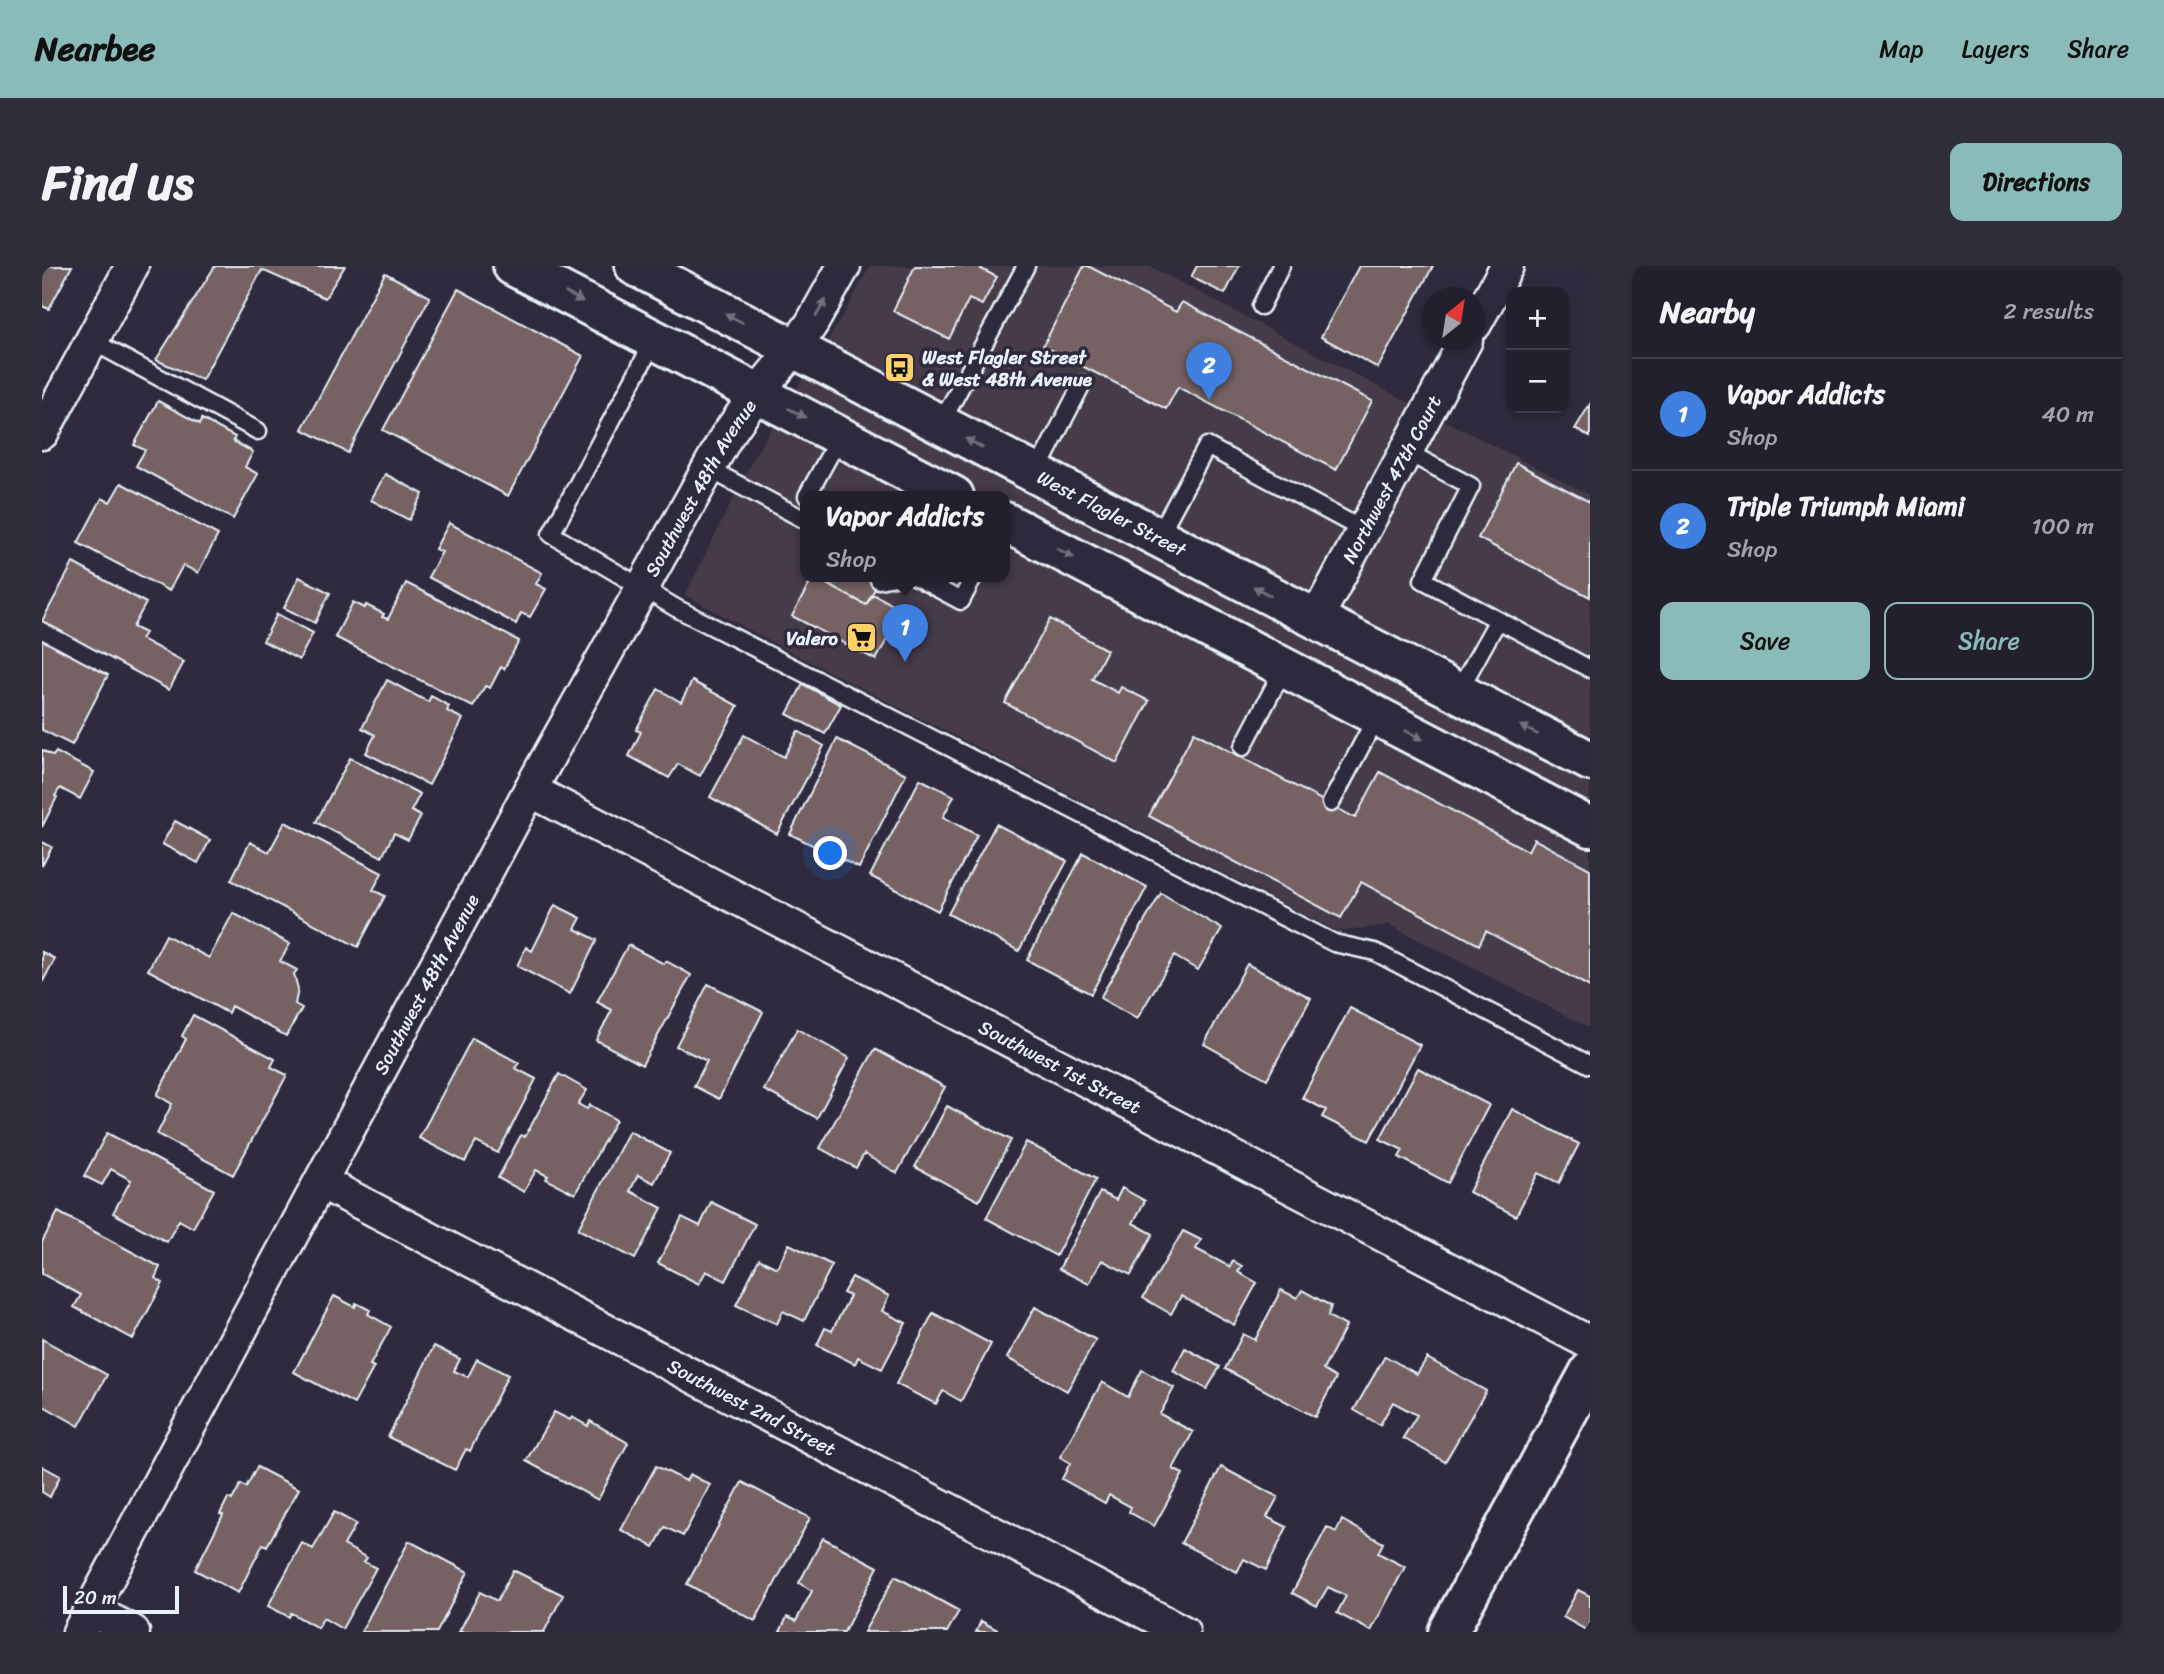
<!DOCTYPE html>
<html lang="en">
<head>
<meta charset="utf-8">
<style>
  body { margin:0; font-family:Sriracha,sans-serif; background:#2f2d3a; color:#f1f3f6 }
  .controls { position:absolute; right:21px; top:21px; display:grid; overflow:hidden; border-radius:14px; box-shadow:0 4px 10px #0003 }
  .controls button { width:63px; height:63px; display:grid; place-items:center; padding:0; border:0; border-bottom:2px solid #403e4a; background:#23202e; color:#f1f3f6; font:35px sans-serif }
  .compass { position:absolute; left:1380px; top:21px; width:63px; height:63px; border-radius:50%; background:#23202e; box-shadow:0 4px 10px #0003; rotate:30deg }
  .scale { position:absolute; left:21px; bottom:18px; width:116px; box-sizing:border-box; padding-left:7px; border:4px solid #e8f1f8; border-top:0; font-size:19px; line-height:24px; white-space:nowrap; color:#e8f1f8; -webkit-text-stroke:5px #2f2a3d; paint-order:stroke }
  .you { position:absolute; left:789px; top:588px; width:24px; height:24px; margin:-18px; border:5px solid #fff; border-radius:50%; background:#1a73e8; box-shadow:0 0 0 10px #1a73e833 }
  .badge { display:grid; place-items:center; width:46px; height:46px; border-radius:50%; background:#8bbbb9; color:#fff; font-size:23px; font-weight:700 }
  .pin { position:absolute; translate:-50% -58px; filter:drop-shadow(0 2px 4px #0008) }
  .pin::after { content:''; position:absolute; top:37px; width:24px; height:21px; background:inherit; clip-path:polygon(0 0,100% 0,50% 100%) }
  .popup { position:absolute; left:758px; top:225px; width:210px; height:91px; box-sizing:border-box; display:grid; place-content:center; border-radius:14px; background:#23202e; filter:drop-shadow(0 2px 5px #0005); font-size:23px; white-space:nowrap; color:#a3a3aa }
  .popup b { font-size:26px; color:#f1f3f6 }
  .popup::after { content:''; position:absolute; left:50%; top:100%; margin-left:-14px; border:14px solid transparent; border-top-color:#23202e }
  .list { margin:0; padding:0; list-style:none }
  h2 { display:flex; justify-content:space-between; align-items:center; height:91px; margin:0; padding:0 28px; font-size:30px }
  h2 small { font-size:23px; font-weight:400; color:#a3a3aa }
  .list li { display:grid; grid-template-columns:46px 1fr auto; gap:21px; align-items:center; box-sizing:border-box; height:112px; padding:0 28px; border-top:2px solid #403e4a }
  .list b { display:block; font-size:26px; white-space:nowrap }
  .list p { margin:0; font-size:23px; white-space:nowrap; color:#a3a3aa }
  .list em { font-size:23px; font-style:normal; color:#a3a3aa }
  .actions { display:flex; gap:14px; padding:21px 28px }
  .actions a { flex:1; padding:16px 0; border:2px solid #8bbbb9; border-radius:14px; text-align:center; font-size:24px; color:#8bbbb9 }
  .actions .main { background:#8bbbb9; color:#111 }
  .map { position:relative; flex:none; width:1548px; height:1366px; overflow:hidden; border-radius:14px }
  header { display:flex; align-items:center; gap:42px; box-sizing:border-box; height:98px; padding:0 35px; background:#8bbbb9; color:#111 }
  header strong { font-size:33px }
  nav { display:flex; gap:38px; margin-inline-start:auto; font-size:24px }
  .intro { display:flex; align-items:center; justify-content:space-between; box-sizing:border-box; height:168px; padding:0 42px }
  h1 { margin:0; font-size:49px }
  .button { padding:18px 32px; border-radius:14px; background:#8bbbb9; color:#111; font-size:24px; font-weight:700 }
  main { display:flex; gap:42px; padding:0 42px }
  aside { flex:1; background:#23202e; border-radius:14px; box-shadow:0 4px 10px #0003 }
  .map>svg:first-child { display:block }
  .built { fill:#443b48; fill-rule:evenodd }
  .building { fill:#766263; stroke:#e8f1f8; stroke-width:2 }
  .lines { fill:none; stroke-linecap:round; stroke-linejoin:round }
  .lane-casing { stroke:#e8f1f8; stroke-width:21 }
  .street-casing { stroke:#e8f1f8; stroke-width:37 }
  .secondary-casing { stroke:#e8f1f8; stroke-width:44 }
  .lane { stroke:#2f2a3d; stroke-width:16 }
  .street { stroke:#2f2a3d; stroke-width:32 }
  .secondary { stroke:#2f2a3d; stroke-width:38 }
  .oneway { fill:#70707e }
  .labels { text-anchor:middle; stroke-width:7; stroke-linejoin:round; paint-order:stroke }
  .poi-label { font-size:19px; font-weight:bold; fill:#e8f1f8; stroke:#2f2a3d; text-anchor:start }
  .street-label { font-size:19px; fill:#e8f1f8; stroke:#2f2a3d }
</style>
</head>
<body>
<header>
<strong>Nearbee</strong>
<nav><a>Map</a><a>Layers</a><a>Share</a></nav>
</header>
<div class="intro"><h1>Find us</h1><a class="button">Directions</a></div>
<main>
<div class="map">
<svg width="1548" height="1366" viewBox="0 0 1548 1366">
  <rect width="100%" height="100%" fill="#2f2a3d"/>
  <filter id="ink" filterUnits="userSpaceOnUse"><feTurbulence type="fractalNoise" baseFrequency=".0143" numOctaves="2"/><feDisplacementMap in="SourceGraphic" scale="14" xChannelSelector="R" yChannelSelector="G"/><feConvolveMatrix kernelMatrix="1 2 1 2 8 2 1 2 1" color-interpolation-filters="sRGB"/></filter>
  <g filter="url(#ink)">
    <path class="built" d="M 828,0 L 1107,0 L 1337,121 L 1548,229 L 1548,762 L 1347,659 L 1296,666 L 731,377 L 643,329 L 714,187 L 800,51 ZM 763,230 L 963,230 L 963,310 L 763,310 Z"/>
    <path class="building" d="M 0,0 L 30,0 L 7,43 L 0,40 Z
      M 173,0 L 303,0 L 283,32 L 220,4 L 160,114 L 114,94 Z
      M 873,0 L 940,0 L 939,3 L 955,11 L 940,39 L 927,33 L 907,73 L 851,45 Z
      M 1042,0 L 1046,0 L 1134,46 L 1140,36 L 1330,135 L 1294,204 L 1136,121 L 1124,143 L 1001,80 Z
      M 1155,0 L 1197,0 L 1183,28 L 1149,11 Z
      M 1317,0 L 1391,0 L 1336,102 L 1279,71 Z
      M 343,7 L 388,31 L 306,187 L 260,163 Z
      M 416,23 L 541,90 L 466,230 L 341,164 Z
      M 116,135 L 158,158 L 160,153 L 193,171 L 191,175 L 211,186 L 203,201 L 216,208 L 191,253 L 94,200 L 103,184 L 92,179 Z
      M 1548,138 L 1548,171 L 1533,163 Z
      M 1474,197 L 1548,236 L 1548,331 L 1436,272 Z
      M 343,208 L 381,228 L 367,254 L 329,234 Z
      M 79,217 L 176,269 L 156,307 L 141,299 L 127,325 L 36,277 L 60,232 L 68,236 Z
      M 407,257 L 500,307 L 494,318 L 504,323 L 488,351 L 479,347 L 474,358 L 386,311 L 400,286 L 393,283 Z
      M 31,297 L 104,337 L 91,361 L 103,367 L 99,373 L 142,396 L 127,424 L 0,355 Z
      M 771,310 L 840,310 L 824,339 Z
      M 257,311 L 288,327 L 273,357 L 242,342 Z
      M 771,311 L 824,339 L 831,328 L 861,344 L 834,394 L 750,350 Z
      M 364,317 L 477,375 L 462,403 L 459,401 L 448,422 L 443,420 L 431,441 L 293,371 L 311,336 L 323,342 L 324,339 L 342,348 L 340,351 L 346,353 Z
      M 235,348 L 271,367 L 257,394 L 221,375 Z
      M 1008,353 L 1065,384 L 1050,413 L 1076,427 L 1079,421 L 1107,435 L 1075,497 L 963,437 Z
      M 0,374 L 66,409 L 30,479 L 0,464 Z
      M 345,414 L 386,436 L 389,430 L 407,440 L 405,445 L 421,453 L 387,519 L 324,487 L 333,469 L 320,462 Z
      M 650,415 L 696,440 L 658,510 L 636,498 L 627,512 L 587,490 L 599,466 L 594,464 L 616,423 L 639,436 Z
      M 761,418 L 799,439 L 783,468 L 745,448 Z
      M 756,465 L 782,480 L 735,568 L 668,531 L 702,469 L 742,491 Z
      M 1152,466 L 1313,552 L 1338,506 L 1486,585 L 1492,573 L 1548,603 L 1548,721 L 1444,665 L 1437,679 L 1319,616 L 1299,652 L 1107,550 Z
      M 795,473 L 864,508 L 817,602 L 748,568 Z
      M 0,484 L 11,490 L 14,486 L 52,506 L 38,533 L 18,522 L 13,530 L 15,531 L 0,561 Z
      M 308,492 L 378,528 L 369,545 L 379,550 L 366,574 L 352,567 L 340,591 L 274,556 Z
      M 878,513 L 912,530 L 901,551 L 935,569 L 896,645 L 828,610 Z
      M 133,555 L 168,574 L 156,597 L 120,578 Z
      M 243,556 L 340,607 L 331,624 L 343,630 L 316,681 L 189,614 L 208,576 L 227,586 Z
      M 954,558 L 1025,595 L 977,685 L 906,648 Z
      M 0,576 L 10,581 L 0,600 Z
      M 1041,587 L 1105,621 L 1049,728 L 985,694 Z
      M 1119,627 L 1180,663 L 1156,704 L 1132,690 L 1095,753 L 1058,732 Z
      M 513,639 L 539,652 L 533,663 L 555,674 L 528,728 L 475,700 L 484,681 L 490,685 Z
      M 191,647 L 248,678 L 238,695 L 255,704 L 252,708 L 256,723 L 253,738 L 260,742 L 244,770 L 189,740 L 186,747 L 106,704 L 124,669 L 167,692 Z
      M 586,679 L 622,698 L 624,695 L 649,709 L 600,799 L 554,774 L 570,744 L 555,736 Z
      M 0,686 L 13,693 L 1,715 L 0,714 Z
      M 1205,698 L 1269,732 L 1225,813 L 1162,778 Z
      M 666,718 L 721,746 L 677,833 L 652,820 L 665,795 L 634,780 Z
      M 1308,742 L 1378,779 L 1327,875 L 1280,851 L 1284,844 L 1260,832 Z
      M 151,749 L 233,793 L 229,801 L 245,809 L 191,909 L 115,868 L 130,838 L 115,829 L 144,773 L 140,770 Z
      M 755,763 L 807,792 L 775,852 L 722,824 Z
      M 430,772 L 477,797 L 473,802 L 494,813 L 456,887 L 434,876 L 423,896 L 377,872 Z
      M 833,783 L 903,821 L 855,907 L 822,888 L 814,902 L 778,882 Z
      M 1376,802 L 1447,839 L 1406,917 L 1357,891 L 1361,884 L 1338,873 Z
      M 517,808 L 545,824 L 536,838 L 545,843 L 548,839 L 574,854 L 533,928 L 504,913 L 506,910 L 494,904 L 482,926 L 456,912 L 479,869 L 483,871 Z
      M 905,840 L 969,874 L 937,935 L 873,901 Z
      M 1470,843 L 1537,878 L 1517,917 L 1496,907 L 1474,950 L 1427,926 Z
      M 587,865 L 628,887 L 612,917 L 596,909 L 588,925 L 620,942 L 593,993 L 536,963 Z
      M 65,867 L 172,924 L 151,962 L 137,954 L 125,976 L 71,947 L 89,914 L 69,903 L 60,919 L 42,910 Z
      M 984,876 L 1054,913 L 1014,990 L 944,952 Z
      M 1080,922 L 1103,935 L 1091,957 L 1111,968 L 1089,1009 L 1060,994 L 1047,1018 L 1017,1003 L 1058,926 L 1074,934 Z
      M 669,936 L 713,958 L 684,1015 L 664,1005 L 657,1018 L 616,997 L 640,951 L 658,960 Z
      M 16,946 L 118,1001 L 113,1012 L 121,1017 L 91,1073 L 32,1041 L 39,1029 L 0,1008 L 0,976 Z
      M 1141,965 L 1159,974 L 1154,983 L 1188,1001 L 1191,995 L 1200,1000 L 1196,1006 L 1215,1017 L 1192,1059 L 1139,1030 L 1129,1048 L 1101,1032 Z
      M 747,978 L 790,999 L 762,1055 L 741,1045 L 735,1058 L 694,1039 L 717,993 L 735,1002 Z
      M 810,1011 L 847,1030 L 840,1045 L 864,1057 L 840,1103 L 816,1091 L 813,1098 L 775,1079 L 783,1062 L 790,1065 L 808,1030 L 801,1027 Z
      M 1239,1024 L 1255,1032 L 1260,1024 L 1289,1040 L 1286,1050 L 1304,1060 L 1281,1104 L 1294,1112 L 1273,1151 L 1183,1103 L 1201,1068 L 1213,1074 Z
      M 292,1030 L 313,1041 L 314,1037 L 328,1044 L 326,1048 L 349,1061 L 328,1099 L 332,1101 L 312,1138 L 252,1106 Z
      M 993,1041 L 1054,1074 L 1025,1125 L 965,1092 Z
      M 891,1047 L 949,1078 L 919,1135 L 901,1125 L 894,1138 L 854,1118 Z
      M 0,1073 L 65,1109 L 37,1160 L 0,1139 Z
      M 392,1080 L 418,1093 L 412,1105 L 426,1111 L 435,1093 L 466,1109 L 428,1185 L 424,1183 L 413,1204 L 346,1171 Z
      M 1143,1082 L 1178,1101 L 1165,1123 L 1131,1105 Z
      M 1343,1090 L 1375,1108 L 1385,1092 L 1444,1125 L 1403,1196 L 1361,1172 L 1375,1149 L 1351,1136 L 1338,1159 L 1312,1144 Z
      M 1100,1104 L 1132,1122 L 1118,1148 L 1151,1166 L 1131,1203 L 1141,1208 L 1112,1260 L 1087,1246 L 1089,1241 L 1067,1229 L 1063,1237 L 1020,1213 L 1028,1197 L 1018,1191 L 1060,1116 L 1086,1131 Z
      M 512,1146 L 528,1154 L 530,1151 L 546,1160 L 548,1155 L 586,1177 L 556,1234 L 484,1195 Z
      M 0,1200 L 18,1210 L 8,1231 L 0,1226 Z
      M 614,1200 L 644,1215 L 648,1208 L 668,1219 L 641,1270 L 623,1261 L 612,1281 L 579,1264 Z
      M 215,1201 L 257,1223 L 225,1280 L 221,1278 L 196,1327 L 153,1304 L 181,1249 L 178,1248 L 186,1232 L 190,1234 L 199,1218 L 204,1221 Z
      M 1179,1201 L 1236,1231 L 1225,1251 L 1245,1261 L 1224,1304 L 1202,1293 L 1195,1306 L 1139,1277 Z
      M 700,1216 L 768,1252 L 713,1355 L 645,1318 Z
      M 292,1246 L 314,1258 L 302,1279 L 325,1292 L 322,1296 L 334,1302 L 300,1363 L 281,1352 L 276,1362 L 249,1347 L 247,1351 L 226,1340 L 260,1277 L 271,1283 Z
      M 1300,1254 L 1341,1277 L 1336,1287 L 1363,1301 L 1329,1365 L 1295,1347 L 1304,1330 L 1286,1321 L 1275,1340 L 1250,1327 L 1285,1261 L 1294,1266 Z
      M 781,1272 L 836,1301 L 802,1366 L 738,1366 L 745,1351 L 754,1355 L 770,1325 L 757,1317 Z
      M 367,1275 L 426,1306 L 395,1366 L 319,1366 Z
      M 471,1304 L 521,1329 L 502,1366 L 417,1366 L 438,1326 L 455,1335 Z
      M 853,1310 L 917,1345 L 905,1366 L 822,1366 Z
      M 1536,1324 L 1548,1330 L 1548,1366 L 1521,1351 Z
      M 939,1355 L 959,1366 L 934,1366 Z"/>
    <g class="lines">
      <defs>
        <path id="lane" d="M 1219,40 L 1239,0
          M 613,73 L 509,268 L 634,342 L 1292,677 L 1333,686 L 1548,799
          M 50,75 L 216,165
          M 898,159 L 984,0
          M 1363,185 L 1429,220 L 1381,314 L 1456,354
          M 667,203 L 763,254
          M 993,209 L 1040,118
          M 765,230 L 798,170
          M 1116,271 L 1165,180 L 1321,264
          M 872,310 L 919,335 L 932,310
          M 837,314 L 858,310
          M 1416,426 L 1456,354 L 1548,403
          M 1201,481 L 1242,402
          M 1289,537 L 1335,450"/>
        <g id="street">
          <path d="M 1433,58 L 1465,0"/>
          <path d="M 0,167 L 90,0"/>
          <path id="s1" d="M 1274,353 L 1424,74"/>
          <path id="s2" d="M 488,524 L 1548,1077"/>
          <path id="s3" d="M 279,916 L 1141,1366"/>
          <path d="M 49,1344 L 91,1366"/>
          <path id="s4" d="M 37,1366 L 488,524 L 684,171 L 716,126 L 752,83 L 770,57 L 802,0"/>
        </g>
        <g id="secondary">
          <path d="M 471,0 L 912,230"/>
          <path id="s5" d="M 593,0 L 1548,495"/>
          <path d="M 963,256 L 1548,561"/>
          <path d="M 1406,1366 L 1548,1105"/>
        </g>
      </defs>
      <use href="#lane" class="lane-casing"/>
      <use href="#street" class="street-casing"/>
      <use href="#secondary" class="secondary-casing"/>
      <use href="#lane" class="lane"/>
      <use href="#street" class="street"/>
      <use href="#secondary" class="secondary"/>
    </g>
    <defs><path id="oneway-solid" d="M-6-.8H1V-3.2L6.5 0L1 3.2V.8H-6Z" transform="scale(1.75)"/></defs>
    <g class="oneway">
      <use href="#oneway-solid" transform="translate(532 31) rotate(27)"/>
      <use href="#oneway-solid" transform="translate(779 42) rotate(-59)"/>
      <use href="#oneway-solid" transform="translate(692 52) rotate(-152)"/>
      <use href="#oneway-solid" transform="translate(755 147) rotate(28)"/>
      <use href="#oneway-solid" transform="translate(932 177) rotate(-152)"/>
      <use href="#oneway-solid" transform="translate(1023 287) rotate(28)"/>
      <use href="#oneway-solid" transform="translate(1220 325) rotate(-152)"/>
      <use href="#oneway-solid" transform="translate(1487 464) rotate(-153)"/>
      <use href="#oneway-solid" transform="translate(1372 469) rotate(27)"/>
    </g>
  </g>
  <defs>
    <symbol id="bus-square" viewBox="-11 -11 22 22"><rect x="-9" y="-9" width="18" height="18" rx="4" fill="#ffd166" stroke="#2f2a3d"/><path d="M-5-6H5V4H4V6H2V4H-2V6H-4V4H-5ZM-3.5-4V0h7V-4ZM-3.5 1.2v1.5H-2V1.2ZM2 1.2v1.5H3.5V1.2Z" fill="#111"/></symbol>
    <symbol id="supermarket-square" viewBox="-11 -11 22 22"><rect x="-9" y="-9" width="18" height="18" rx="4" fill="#ffd166" stroke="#2f2a3d"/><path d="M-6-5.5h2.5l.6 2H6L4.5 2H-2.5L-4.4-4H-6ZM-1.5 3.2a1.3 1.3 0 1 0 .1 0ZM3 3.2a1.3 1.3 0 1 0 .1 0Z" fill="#111"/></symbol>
  </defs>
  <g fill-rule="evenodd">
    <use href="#bus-square" x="840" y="84" width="35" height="35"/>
    <use href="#supermarket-square" x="802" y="354" width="35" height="35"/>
  </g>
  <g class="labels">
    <g class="poi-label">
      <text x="880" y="98">West Flagler Street<tspan x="880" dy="22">&amp; West 48th Avenue</tspan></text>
      <text x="796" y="379" text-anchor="end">Valero</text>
    </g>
    <g class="street-label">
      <text dy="7" stroke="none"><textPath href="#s1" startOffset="159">Northwest 47th Court</textPath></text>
      <text dy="7" stroke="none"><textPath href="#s4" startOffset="1302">Southwest 48th Avenue</textPath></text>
      <text dy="7" stroke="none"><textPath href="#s5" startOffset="537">West Flagler Street</textPath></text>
      <text dy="7" stroke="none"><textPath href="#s4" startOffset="735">Southwest 48th Avenue</textPath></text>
      <text dy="7" stroke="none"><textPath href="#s2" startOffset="598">Southwest 1st Street</textPath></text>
      <text dy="7" stroke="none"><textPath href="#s3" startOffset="486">Southwest 2nd Street</textPath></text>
    </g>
  </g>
</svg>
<div class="controls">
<button>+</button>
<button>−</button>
</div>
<svg class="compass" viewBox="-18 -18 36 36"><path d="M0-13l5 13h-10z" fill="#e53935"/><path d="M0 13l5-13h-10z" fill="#a3a3aa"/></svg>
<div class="scale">20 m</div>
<div class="you"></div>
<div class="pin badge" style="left:863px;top:396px;background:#3f7fe0">1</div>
<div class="popup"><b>Vapor Addicts</b>Shop</div>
<div class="pin badge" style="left:1167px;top:134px;background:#3f7fe0">2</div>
</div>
<aside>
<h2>Nearby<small>2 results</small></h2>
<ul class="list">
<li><span class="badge" style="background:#3f7fe0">1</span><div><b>Vapor Addicts</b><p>Shop</p></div><em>40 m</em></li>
<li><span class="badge" style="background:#3f7fe0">2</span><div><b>Triple Triumph Miami</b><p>Shop</p></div><em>100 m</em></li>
</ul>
<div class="actions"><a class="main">Save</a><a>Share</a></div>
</aside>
</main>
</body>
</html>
